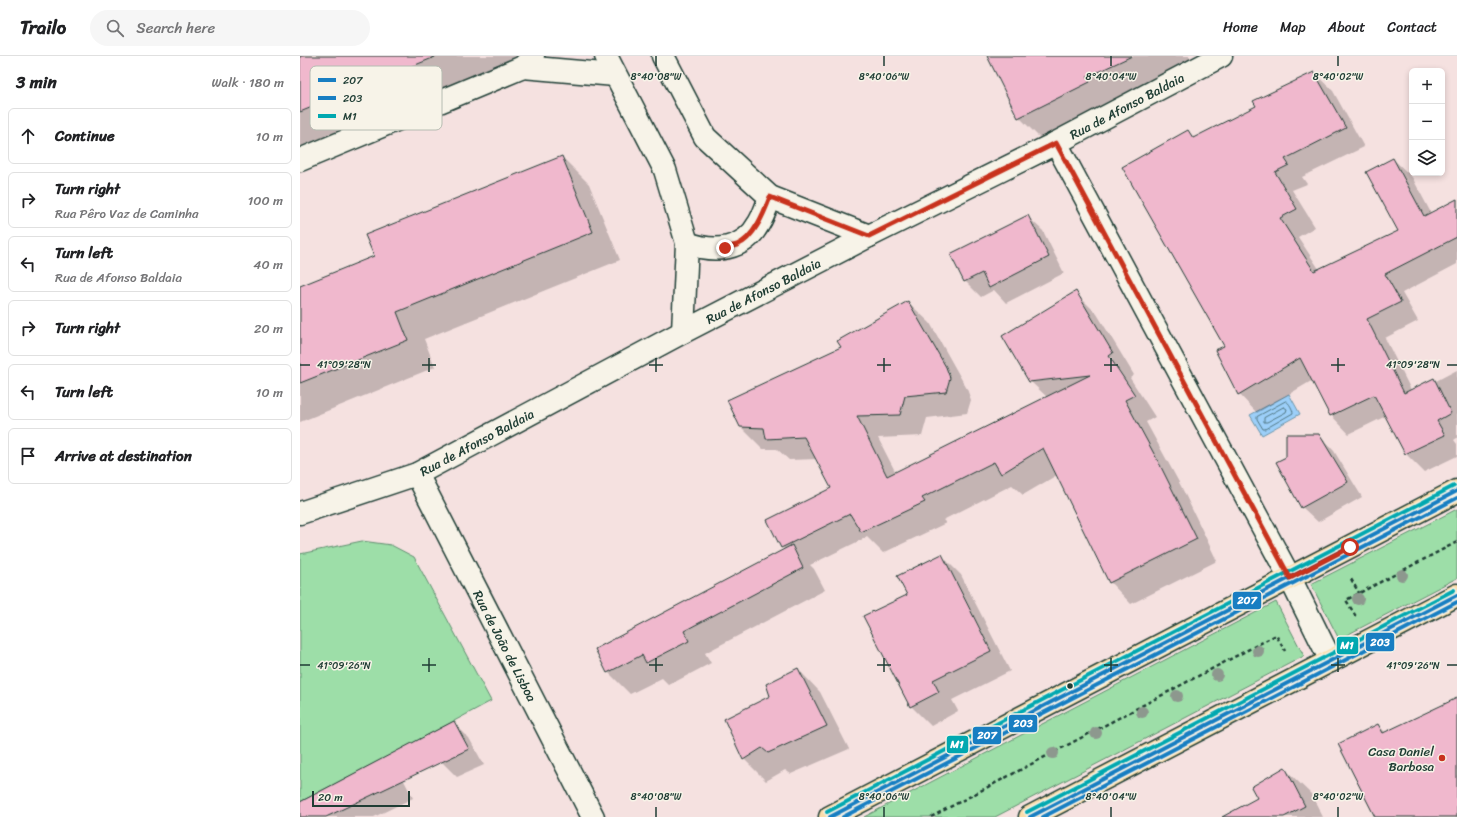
<!DOCTYPE html>
<html lang="en">
<head>
<meta charset="utf-8">
<style>
  body { margin:0; font-family:Sriracha,sans-serif; background:#f6f6f6; color:#202124 }
  .controls { position:absolute; right:12px; top:12px; display:grid; overflow:hidden; border-radius:6px; box-shadow:0 2px 6px #0003 }
  .controls button { width:36px; height:36px; display:grid; place-items:center; padding:0; border:0; border-bottom:1px solid #e0e0e0; background:#fff; color:#202124; font:20px sans-serif }
  .scale { position:absolute; left:12px; bottom:10px; width:98px; box-sizing:border-box; padding-left:4px; border:2px solid #1f3d34; border-top:0; font-size:11px; line-height:14px; white-space:nowrap; color:#1f3d34; -webkit-text-stroke:3px #f7f3e8; paint-order:stroke }
  .stop { position:absolute; width:12px; height:12px; margin:-9px; border:3px solid #c8321e; border-radius:50%; background:#fff }
  .stop.end { background:#c8321e; border-color:#fff; box-shadow:0 1px 4px #0008 }
  .list { margin:0; padding:0; list-style:none }
  h2 { display:flex; justify-content:space-between; align-items:center; height:52px; margin:0; padding:0 16px; font-size:17px }
  h2 small { font-size:13px; font-weight:400; color:#757577 }
  .list li { display:grid; grid-template-columns:26px 1fr auto; gap:12px; align-items:center; box-sizing:border-box; height:56px; margin:0 8px 8px; padding:0 8px; border:1px solid #e0e0e0; border-radius:6px }
  .list b { display:block; font-size:15px; white-space:nowrap }
  .list p { margin:0; font-size:13px; white-space:nowrap; color:#757577 }
  .list em { font-size:13px; font-style:normal; color:#757577 }
  .icon { flex:none; width:22px; height:22px; fill:none; stroke:currentColor; stroke-width:2; stroke-linecap:round; stroke-linejoin:round }
  .map { position:relative; flex:none; width:1157px; height:761px; overflow:hidden }
  header { display:flex; align-items:center; gap:24px; box-sizing:border-box; height:56px; padding:0 20px; background:#fff; border-bottom:1px solid #e0e0e0 }
  header strong { font-size:19px }
  nav { display:flex; gap:22px; margin-inline-start:auto; font-size:14px }
  .search { width:280px; height:36px; background:#f6f6f6; display:flex; align-items:center; gap:10px; box-sizing:border-box; padding:0 14px; border-radius:22px; color:#757577; font-size:15px }
  main { display:flex }
  aside { flex:1; background:#fff }
  .map>svg:first-child { display:block }
  .green { fill:#9ddea8; stroke:#5e8e6e }
  .water { fill:#9ccff9; stroke:#6a95aa }
  .shadow { fill:#0003 }
  .lines { fill:none; stroke-linecap:round; stroke-linejoin:round }
  .shore { stroke:#517783; stroke-width:1 }
  .building { fill:#f0b8cd; stroke:#1f3d34 }
  .minor-casing { stroke:#1f3d34; stroke-width:25 }
  .major-casing { stroke:#1f3d34; stroke-width:25 }
  .path { stroke:#1f3d34; stroke-width:2.5; stroke-dasharray:4 3; stroke-linecap:butt }
  .minor { stroke:#f7f3e8; stroke-width:22 }
  .major { stroke:#fbddab; stroke-width:22 }
  .bus-1-casing { stroke:#f7f3e8; stroke-width:7 }
  .bus-2-casing { stroke:#f7f3e8; stroke-width:7 }
  .bus-3-casing { stroke:#f7f3e8; stroke-width:7 }
  .bus-1 { stroke:#187ec2; stroke-width:4 }
  .bus-2 { stroke:#187ec2; stroke-width:4 }
  .bus-3 { stroke:#00a8b0; stroke-width:4 }
  .tree { fill:#8d988e }
  .route { stroke:#c8321e; stroke-width:5 }
  .ticks { fill:none; stroke:#1f3d34; stroke-width:1.5 }
  .bus-dot { fill:#1f3d34; stroke:#f7f3e8; stroke-width:1.5 }
  .poi-dot { fill:#c8321e; stroke:#f7f3e8; stroke-width:1.5 }
  .labels { text-anchor:middle; stroke-width:3; stroke-linejoin:round; paint-order:stroke }
  .street-label { font-size:13px; fill:#1f3d34; stroke:#f7f3e8 }
  .poi-label { font-size:13px; fill:#1f3d34; stroke:#f7f3e8; text-anchor:end }
  .key { fill:#f7f3e8; stroke:#b6bcb2; stroke-width:1 }
  .key-label { font-size:11px; fill:#1f3d34 }
  .ticks-label { font-size:10px; text-anchor:middle; fill:#1f3d34; stroke:#f7f3e8; stroke-width:3; stroke-linejoin:round; paint-order:stroke }
  .line-badge { stroke:#f7f3e8; stroke-width:1.5 }
  .badge-label { font-size:11px; text-anchor:middle; font-weight:bold; fill:#fff }
</style>
</head>
<body>
<header>
<strong>Trailo</strong>
<div class="search"><svg class="icon" aria-label="search" viewBox="0 0 24 24"><circle cx="10" cy="10" r="6"/><path d="M15 15l6 6"/></svg>Search here</div>
<nav><a>Home</a><a>Map</a><a>About</a><a>Contact</a></nav>
</header>
<main>
<aside>
<h2>3 min<small>Walk · 180 m</small></h2>
<ul class="list">
<li><svg class="icon" aria-label="ahead" viewBox="0 0 24 24"><path d="M12 20V5M6 11l6-6 6 6"/></svg><div><b>Continue</b></div><em>10 m</em></li>
<li><svg class="icon" aria-label="right" viewBox="0 0 24 24"><path d="M7 20v-9h11M14 6l5 5-5 5"/></svg><div><b>Turn right</b><p>Rua Pêro Vaz de Caminha</p></div><em>100 m</em></li>
<li><svg class="icon" aria-label="left" viewBox="0 0 24 24"><path d="M17 20v-9H6M10 6l-5 5 5 5"/></svg><div><b>Turn left</b><p>Rua de Afonso Baldaia</p></div><em>40 m</em></li>
<li><svg class="icon" aria-label="right" viewBox="0 0 24 24"><path d="M7 20v-9h11M14 6l5 5-5 5"/></svg><div><b>Turn right</b></div><em>20 m</em></li>
<li><svg class="icon" aria-label="left" viewBox="0 0 24 24"><path d="M17 20v-9H6M10 6l-5 5 5 5"/></svg><div><b>Turn left</b></div><em>10 m</em></li>
<li><svg class="icon" aria-label="arrive" viewBox="0 0 24 24"><path d="M6 21V4h12l-3 4 3 4H6"/></svg><div><b>Arrive at destination</b></div></li>
</ul>
</aside>
<div class="map">
<svg width="1157" height="761" viewBox="0 0 1157 761">
  <rect width="100%" height="100%" fill="#f5e1e0"/>
  <filter id="ink" filterUnits="userSpaceOnUse"><feTurbulence type="fractalNoise" baseFrequency=".025" numOctaves="2"/><feDisplacementMap in="SourceGraphic" scale="8" xChannelSelector="R" yChannelSelector="G"/><feConvolveMatrix kernelMatrix="1 2 1 2 8 2 1 2 1" color-interpolation-filters="sRGB"/></filter>
  <g filter="url(#ink)">
    <path class="green" d="M 1157,453 L 1157,522 L 1039,583 L 1011,528 Z
      M 62,485 L 91,489 L 114,501 L 191,645 L 119,684 L 0,746 L 0,498 Z
      M 976,546 L 1004,600 L 695,761 L 564,761 Z"/>
    <path class="water" d="M 989,338 L 1000,358 L 962,379 L 950,359 Z"/>
    <path class="shadow" d="M 0,0 L 230,0 L 0,95 Z
      M 687,0 L 889,0 L 892,6 L 810,45 L 812,49 L 742,84 L 719,61 Z
      M 1014,17 L 1033,35 L 1064,91 L 1002,121 L 1007,128 L 992,134 L 1015,171 L 998,181 L 1019,213 L 1099,175 L 1093,103 L 1112,121 L 1131,157 L 1157,155 L 1157,208 L 1102,237 L 1118,265 L 1085,282 L 1111,334 L 1134,323 L 1136,325 L 1157,314 L 1157,382 L 1154,384 L 1157,388 L 1157,400 L 1124,416 L 1106,398 L 1086,360 L 1049,378 L 1031,359 L 1013,324 L 957,357 L 939,338 L 926,290 L 888,75 L 895,82 L 958,50 Z
      M 262,101 L 289,128 L 320,204 L 124,283 L 135,311 L 0,366 L 0,231 L 75,201 Z
      M 727,160 L 743,175 L 764,217 L 706,247 L 694,234 L 681,241 L 665,225 Z
      M 776,237 L 797,258 L 834,319 L 830,322 L 855,361 L 846,366 L 881,430 L 917,505 L 831,548 L 810,526 L 757,419 L 723,439 L 712,429 L 643,464 L 646,467 L 583,497 L 567,481 L 510,509 L 514,513 L 525,534 L 405,597 L 411,607 L 369,629 L 362,622 L 330,638 L 308,616 L 485,494 L 482,491 L 532,432 L 517,403 L 489,404 L 477,393 L 463,393 L 441,371 L 542,291 L 608,246 L 630,267 L 667,333 L 671,344 L 667,357 L 627,362 L 622,380 L 578,382 L 596,417 L 747,341 L 730,325 Z
      M 1019,379 L 1034,395 L 1062,441 L 1018,466 L 1002,451 L 987,401 Z
      M 641,499 L 661,519 L 710,615 L 652,644 L 658,655 L 631,670 L 611,650 L 608,539 Z
      M 498,613 L 520,636 L 549,693 L 491,718 L 485,714 L 466,725 L 444,703 L 471,641 Z
      M 1157,643 L 1157,761 L 1076,761 L 1078,669 L 1086,677 Z
      M 154,667 L 169,682 L 184,709 L 157,721 L 142,706 Z
      M 985,713 L 1011,738 L 1023,761 L 924,761 L 958,742 Z
      M 101,719 L 113,742 L 74,761 L 8,761 Z"/>
    <g class="lines">
      <path class="shore" d="M 986,345 C 989,346 993,354 993,357 L 965,373 L 963,373 L 957,363 L 957,361 Z
        M 984,351 L 987,353 L 986,356 L 967,366 L 964,366 L 964,362 Z"/>
    </g>
    <path class="building" d="M 0,0 L 135,0 L 135,1 L 0,56 Z
      M 687,0 L 832,0 L 787,21 L 790,26 L 718,62 Z
      M 1014,16 L 1046,72 L 985,103 L 989,109 L 975,116 L 997,153 L 980,162 L 1014,215 L 1098,175 L 1066,116 L 1093,102 L 1124,160 L 1157,143 L 1157,181 L 1085,218 L 1101,246 L 1067,263 L 1104,337 L 1134,322 L 1151,357 L 1137,365 L 1145,379 L 1105,398 L 1074,339 L 1030,360 L 1000,302 L 938,339 L 915,294 L 924,290 L 822,111 L 888,74 L 893,82 L 956,50 L 953,45 Z
      M 262,100 L 293,176 L 97,256 L 108,284 L 0,327 L 0,230 L 74,200 L 65,179 Z
      M 728,159 L 749,201 L 689,232 L 682,217 L 664,226 L 650,198 Z
      M 776,235 L 813,297 L 809,300 L 835,339 L 825,344 L 859,407 L 897,483 L 809,527 L 743,392 L 701,418 L 694,406 L 622,442 L 625,446 L 561,476 L 550,458 L 481,492 L 467,464 L 531,432 L 504,381 L 466,383 L 464,372 L 440,371 L 427,344 L 541,291 L 537,285 L 608,245 L 646,311 L 650,322 L 646,336 L 605,340 L 600,359 L 557,360 L 587,420 L 790,319 L 729,326 L 702,280 Z
      M 986,378 L 1019,378 L 1048,426 L 1001,452 L 976,406 L 986,401 Z
      M 492,489 L 503,512 L 384,575 L 389,585 L 346,607 L 342,599 L 307,617 L 295,593 Z
      M 642,498 L 691,595 L 633,624 L 639,636 L 610,651 L 563,560 L 607,539 L 597,520 Z
      M 498,612 L 527,670 L 468,697 L 462,692 L 443,704 L 424,663 L 470,640 L 466,628 Z
      M 1157,642 L 1157,761 L 1075,761 L 1038,688 L 1078,668 L 1083,677 Z
      M 154,665 L 169,693 L 26,761 L 0,761 L 0,746 Z
      M 985,711 L 1005,750 L 984,761 L 922,761 L 957,742 L 951,731 Z"/>
    <g class="lines">
      <defs>
        <g id="minor">
          <path d="M 306,0 L 365,114 L 387,187 L 383,276"/>
          <path d="M 363,0 L 405,81 L 470,141 L 569,180"/>
          <path d="M 223,11 L 315,19"/>
          <path d="M 756,87 L 990,522 L 1031,605"/>
          <path d="M 0,104 L 223,11 L 233,0"/>
          <path d="M 387,187 C 414,197 444,195 459,167 C 464,159 467,149 470,141"/>
          <path id="s1" d="M 117,418 L 293,761"/>
          <path id="s2" d="M 0,457 L 117,418 L 383,276 L 569,180 L 756,87 L 921,0"/>
        </g>
        <path id="major" d="M 530,761 L 1157,435
          M 730,761 L 1157,539"/>
      </defs>
      <use href="#minor" class="minor-casing"/>
      <use href="#major" class="major-casing"/>
      <path class="path" d="M 1051,523 L 1059,537
        M 1054,560 L 1055,559 L 1046,544 L 1157,486
        M 631,761 L 976,579 L 985,595"/>
      <use href="#minor" class="minor"/>
      <use href="#major" class="major"/>
      <defs>
        <path id="bus-1" d="M 530,761 L 1157,435
          M 730,761 L 1157,539"/>
        <path id="bus-2" d="M 543,761 L 1157,442
          M 743,761 L 1157,546"/>
        <path id="bus-3" d="M 527,756 L 1154,430
          M 727,756 L 1154,534"/>
      </defs>
      <use href="#bus-1" class="bus-1-casing"/>
      <use href="#bus-2" class="bus-2-casing"/>
      <use href="#bus-3" class="bus-3-casing"/>
      <use href="#bus-1" class="bus-1"/>
      <use href="#bus-2" class="bus-2"/>
      <use href="#bus-3" class="bus-3"/>
    </g>
    <g class="tree">
      <circle cx="1102" cy="519" r="6"/>
      <circle cx="1058" cy="543" r="6"/>
      <circle cx="958" cy="595" r="6"/>
      <circle cx="917" cy="619" r="6"/>
      <circle cx="877" cy="640" r="6"/>
      <circle cx="842" cy="656" r="6"/>
      <circle cx="796" cy="677" r="6"/>
      <circle cx="753" cy="697" r="6"/>
    </g>
  </g>
  <g class="lines" filter="url(#ink)">
    <path class="route" d="M 425,192 C 429,191 433,190 437,189 C 454,182 464,157 470,141 L 569,180 L 756,87 L 990,522 L 1050,491"/>
  </g>
  <path class="ticks" d="M 356,0 L 356,10M 584,0 L 584,10M 811,0 L 811,10M 1038,0 L 1038,10M 129,302 L 129,316M 356,302 L 356,316M 584,302 L 584,316M 811,302 L 811,316M 1038,302 L 1038,316M 0,309 L 10,309M 122,309 L 136,309M 349,309 L 363,309M 577,309 L 591,309M 804,309 L 818,309M 1031,309 L 1045,309M 1147,309 L 1157,309M 129,602 L 129,616M 356,602 L 356,616M 584,602 L 584,616M 811,602 L 811,616M 1038,602 L 1038,616M 0,609 L 10,609M 122,609 L 136,609M 349,609 L 363,609M 577,609 L 591,609M 804,609 L 818,609M 1031,609 L 1045,609M 1147,609 L 1157,609M 356,751 L 356,761M 584,751 L 584,761M 811,751 L 811,761M 1038,751 L 1038,761"/>
  <circle class="bus-dot" cx="770" cy="630" r="3.5"/>
  <circle class="poi-dot" cx="1142" cy="702" r="4"/>
  <g class="labels">
    <g class="street-label">
      <text dy="5" stroke="none"><textPath href="#s2" startOffset="923">Rua de Afonso Baldaia</textPath></text>
      <text dy="5" stroke="none"><textPath href="#s2" startOffset="515">Rua de Afonso Baldaia</textPath></text>
      <text dy="5" stroke="none"><textPath href="#s2" startOffset="191">Rua de Afonso Baldaia</textPath></text>
      <text dy="5" stroke="none"><textPath href="#s1" startOffset="193">Rua de João de Lisboa</textPath></text>
    </g>
    <g class="poi-label">
      <text x="1134" y="700">Casa Daniel<tspan x="1134" dy="15">Barbosa</tspan></text>
    </g>
  </g>
  <rect x="10" y="10" width="132" height="64" rx="6" class="key"/>
  <rect x="18" y="22" width="18" height="4" fill="#187ec2"/>
  <rect x="18" y="40" width="18" height="4" fill="#187ec2"/>
  <rect x="18" y="58" width="18" height="4" fill="#00a8b0"/>
  <g class="key-label">
    <text x="43" y="28">207</text>
    <text x="43" y="46">203</text>
    <text x="43" y="64">M1</text>
  </g>
  <g class="ticks-label">
    <text x="356" y="24">8°40'08"W</text>
    <text x="584" y="24">8°40'06"W</text>
    <text x="811" y="24">8°40'04"W</text>
    <text x="1038" y="24">8°40'02"W</text>
    <text x="44" y="312">41°09'28"N</text>
    <text x="1113" y="312">41°09'28"N</text>
    <text x="44" y="613">41°09'26"N</text>
    <text x="1113" y="613">41°09'26"N</text>
    <text x="356" y="744">8°40'08"W</text>
    <text x="584" y="744">8°40'06"W</text>
    <text x="811" y="744">8°40'04"W</text>
    <text x="1038" y="744">8°40'02"W</text>
  </g>
  <g class="line-badge">
    <rect x="932" y="535" width="30" height="19" rx="4" fill="#187ec2"/>
    <rect x="1065" y="576" width="30" height="20" rx="4" fill="#187ec2"/>
    <rect x="1036" y="580" width="23" height="19" rx="4" fill="#00a8b0"/>
    <rect x="708" y="658" width="30" height="19" rx="4" fill="#187ec2"/>
    <rect x="672" y="670" width="30" height="19" rx="4" fill="#187ec2"/>
    <rect x="646" y="679" width="23" height="19" rx="4" fill="#00a8b0"/>
  </g>
  <g class="badge-label">
    <text x="947" y="548">207</text>
    <text x="1080" y="590">203</text>
    <text x="1047" y="593">M1</text>
    <text x="723" y="671">203</text>
    <text x="687" y="683">207</text>
    <text x="657" y="692">M1</text>
  </g>
</svg>
<div class="controls">
<button>+</button>
<button>−</button>
<button><svg class="icon" aria-label="layers" viewBox="0 0 24 24"><path d="M12 4l9 5-9 5-9-5zM3 14l9 5 9-5"/></svg></button>
</div>
<div class="scale">20 m</div>
<div class="stop" style="left:1050px;top:491px"></div>
<div class="stop end" style="left:425px;top:192px"></div>
</div>
</main>
</body>
</html>
